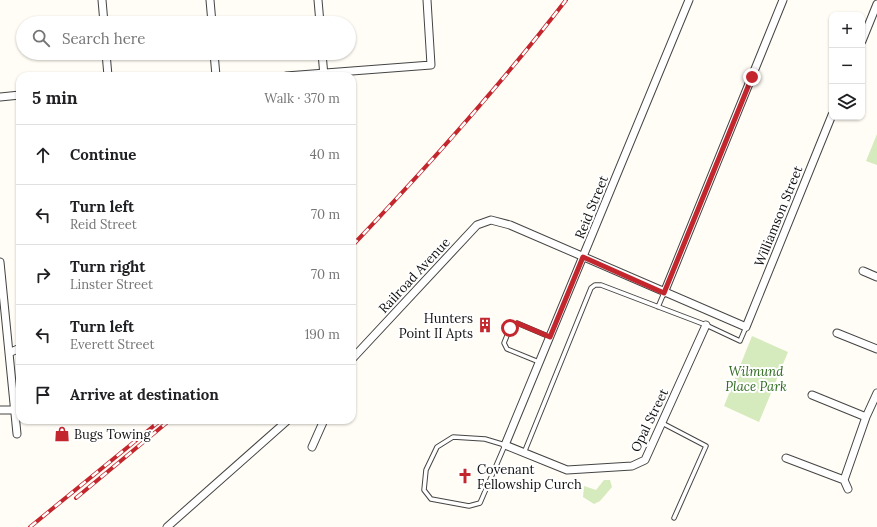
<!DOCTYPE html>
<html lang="en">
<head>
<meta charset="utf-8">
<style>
  body { margin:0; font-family:Lora,serif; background:#f6f6f6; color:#202124 }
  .controls { position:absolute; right:12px; top:12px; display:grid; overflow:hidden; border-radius:8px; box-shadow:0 1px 3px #0004 }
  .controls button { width:36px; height:36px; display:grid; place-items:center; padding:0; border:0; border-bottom:1px solid #e0e0e0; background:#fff; color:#202124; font:20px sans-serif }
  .stop { position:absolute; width:12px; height:12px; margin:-9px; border:3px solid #c4262e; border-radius:50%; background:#fff }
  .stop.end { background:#c4262e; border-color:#fff; box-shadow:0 1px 4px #0008 }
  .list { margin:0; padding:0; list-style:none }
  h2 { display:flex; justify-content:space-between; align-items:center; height:52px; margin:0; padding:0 16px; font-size:17px }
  h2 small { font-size:13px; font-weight:400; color:#757577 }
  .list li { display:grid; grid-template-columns:26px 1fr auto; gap:12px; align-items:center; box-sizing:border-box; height:60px; padding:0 16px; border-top:1px solid #e0e0e0 }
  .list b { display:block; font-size:15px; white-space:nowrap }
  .list p { margin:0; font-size:13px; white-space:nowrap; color:#757577 }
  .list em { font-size:13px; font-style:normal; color:#757577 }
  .icon { flex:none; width:22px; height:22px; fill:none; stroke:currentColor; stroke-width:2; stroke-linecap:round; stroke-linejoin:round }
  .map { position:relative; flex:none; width:877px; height:527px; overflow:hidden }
  .search { position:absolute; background:#fff; box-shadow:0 1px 3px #0004; left:16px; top:16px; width:340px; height:44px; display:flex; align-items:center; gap:10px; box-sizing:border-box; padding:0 14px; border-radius:22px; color:#757577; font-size:15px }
  .panel { position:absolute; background:#fff; box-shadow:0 1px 3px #0004; left:16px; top:72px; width:340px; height:352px; border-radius:12px }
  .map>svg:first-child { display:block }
  .green { fill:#d5ebbd }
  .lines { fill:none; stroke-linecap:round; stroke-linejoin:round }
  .service-casing { stroke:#444; stroke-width:5.5 }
  .minor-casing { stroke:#444; stroke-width:9 }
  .service { stroke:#fff; stroke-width:3.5 }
  .minor { stroke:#fff; stroke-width:7 }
  .rail-casing { stroke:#c4262e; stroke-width:4 }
  .rail { stroke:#fff; stroke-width:2.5; stroke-dasharray:8; stroke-linecap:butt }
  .route { stroke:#c4262e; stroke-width:5 }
  .labels { text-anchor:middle; stroke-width:4; stroke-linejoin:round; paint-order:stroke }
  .street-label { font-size:13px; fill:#111; stroke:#fff }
  .poi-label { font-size:13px; fill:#111; stroke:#fff; text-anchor:start }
  .park-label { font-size:13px; font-style:italic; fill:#2f6b1f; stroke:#fff }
</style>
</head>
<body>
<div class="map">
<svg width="877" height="527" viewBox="0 0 877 527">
  <rect width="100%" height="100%" fill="#fffdf5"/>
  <path class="green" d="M 877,134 L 877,165 L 866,161 Z
    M 752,336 L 788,352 L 759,422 L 724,406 Z
    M 604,480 L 610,480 L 612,487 L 600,501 L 594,504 L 583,497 L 584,486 L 596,490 Z"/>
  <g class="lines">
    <defs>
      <path id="service" d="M 658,307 L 664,293
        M 539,362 L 507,349 L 504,343 L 510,328 L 517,323 L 550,337
        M 662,423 L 706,446 L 674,518
        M 453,437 L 485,439 L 505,445 L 480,503 L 469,506 L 431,499 L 424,490 L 426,470 L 437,447 Z
        M 524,453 L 591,288 L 595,285 L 601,285 L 706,325 L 740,341 L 746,327"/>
      <path id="minor" d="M 102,0 L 104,23
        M 210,0 L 212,23
        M 318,0 L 320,23
        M 689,0 L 505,445 L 567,470 L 632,466 L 645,460 L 706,325
        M 862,41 L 877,4
        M 106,53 L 108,76
        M 214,53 L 216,76
        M 322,53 L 324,76
        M 286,76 L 431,65 L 427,0
        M 0,97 L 20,95
        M 0,262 L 17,434
        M 863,271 L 877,277
        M 664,293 L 783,0
        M 837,333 L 877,349
        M 11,352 L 20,348
        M 352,359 L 477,225 L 491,220 L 510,225 L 746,327 L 832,115
        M 812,395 L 866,417
        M 0,410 L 15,410
        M 312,447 L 324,420
        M 786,458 L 844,480
        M 848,489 L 844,480 L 866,417 L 877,393
        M 167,527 L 288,420"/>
    </defs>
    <use href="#service" class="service-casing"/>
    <use href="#minor" class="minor-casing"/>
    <use href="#service" class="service"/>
    <use href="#minor" class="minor"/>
    <defs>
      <path id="rail" d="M 352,246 C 427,167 500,86 566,0
        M 76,498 L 170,420
        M 30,527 L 161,420"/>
    </defs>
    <use href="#rail" class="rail-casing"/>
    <use href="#rail" class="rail"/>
  </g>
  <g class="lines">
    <path class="route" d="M 510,328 L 517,323 L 550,337 L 583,257 L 664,293 L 752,77"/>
  </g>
  <defs>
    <symbol id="building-bare" viewBox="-9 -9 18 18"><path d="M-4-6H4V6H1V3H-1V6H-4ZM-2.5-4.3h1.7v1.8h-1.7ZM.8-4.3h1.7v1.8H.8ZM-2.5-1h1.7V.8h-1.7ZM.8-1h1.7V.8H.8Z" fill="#c4262e" stroke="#fff" stroke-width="2.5" paint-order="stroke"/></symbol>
    <symbol id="shop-bare" viewBox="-9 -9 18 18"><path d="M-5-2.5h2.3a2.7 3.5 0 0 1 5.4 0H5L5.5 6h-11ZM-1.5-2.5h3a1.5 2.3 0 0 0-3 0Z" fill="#c4262e" stroke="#fff" stroke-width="2.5" paint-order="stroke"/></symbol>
    <symbol id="church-bare" viewBox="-9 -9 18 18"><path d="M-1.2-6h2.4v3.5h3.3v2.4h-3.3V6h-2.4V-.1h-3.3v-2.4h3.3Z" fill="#c4262e" stroke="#fff" stroke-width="2.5" paint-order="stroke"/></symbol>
  </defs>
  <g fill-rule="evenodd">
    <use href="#building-bare" x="474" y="314" width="22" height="22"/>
    <use href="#shop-bare" x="51" y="423" width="22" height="22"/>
    <use href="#church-bare" x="454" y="465" width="22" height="22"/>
  </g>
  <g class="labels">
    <g class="street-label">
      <text transform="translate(591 207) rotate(-68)" y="5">Reid Street</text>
      <text transform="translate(778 216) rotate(-68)" y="5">Williamson Street</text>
      <text transform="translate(414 275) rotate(-47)" y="5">Railroad Avenue</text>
      <text transform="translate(649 420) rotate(-64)" y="5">Opal Street</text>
    </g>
    <g class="poi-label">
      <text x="473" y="323" text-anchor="end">Hunters<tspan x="473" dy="15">Point II Apts</tspan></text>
      <text x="74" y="439">Bugs Towing</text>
      <text x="477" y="474">Covenant<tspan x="477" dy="15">Fellowship Curch</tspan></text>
    </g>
    <g class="park-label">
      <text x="756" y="376">Wilmund<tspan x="756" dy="15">Place Park</tspan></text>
    </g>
  </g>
</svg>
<div class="controls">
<button>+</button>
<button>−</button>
<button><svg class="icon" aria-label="layers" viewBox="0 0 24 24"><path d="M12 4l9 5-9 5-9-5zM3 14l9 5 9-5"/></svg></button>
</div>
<div class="stop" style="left:510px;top:328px"></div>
<div class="stop end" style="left:752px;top:77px"></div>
<div class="search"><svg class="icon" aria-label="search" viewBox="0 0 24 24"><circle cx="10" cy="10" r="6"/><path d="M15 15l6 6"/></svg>Search here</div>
<section class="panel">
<h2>5 min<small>Walk · 370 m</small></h2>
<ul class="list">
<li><svg class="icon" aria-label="ahead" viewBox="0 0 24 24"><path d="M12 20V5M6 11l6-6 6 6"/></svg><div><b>Continue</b></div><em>40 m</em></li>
<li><svg class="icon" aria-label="left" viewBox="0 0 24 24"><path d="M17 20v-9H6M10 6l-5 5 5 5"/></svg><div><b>Turn left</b><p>Reid Street</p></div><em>70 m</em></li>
<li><svg class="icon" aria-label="right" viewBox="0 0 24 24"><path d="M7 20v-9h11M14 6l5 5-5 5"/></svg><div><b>Turn right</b><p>Linster Street</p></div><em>70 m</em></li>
<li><svg class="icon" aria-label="left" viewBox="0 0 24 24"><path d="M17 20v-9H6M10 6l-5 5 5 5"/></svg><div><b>Turn left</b><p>Everett Street</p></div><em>190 m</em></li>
<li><svg class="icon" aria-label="arrive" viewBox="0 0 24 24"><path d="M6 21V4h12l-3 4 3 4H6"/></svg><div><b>Arrive at destination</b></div></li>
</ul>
</section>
</div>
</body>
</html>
